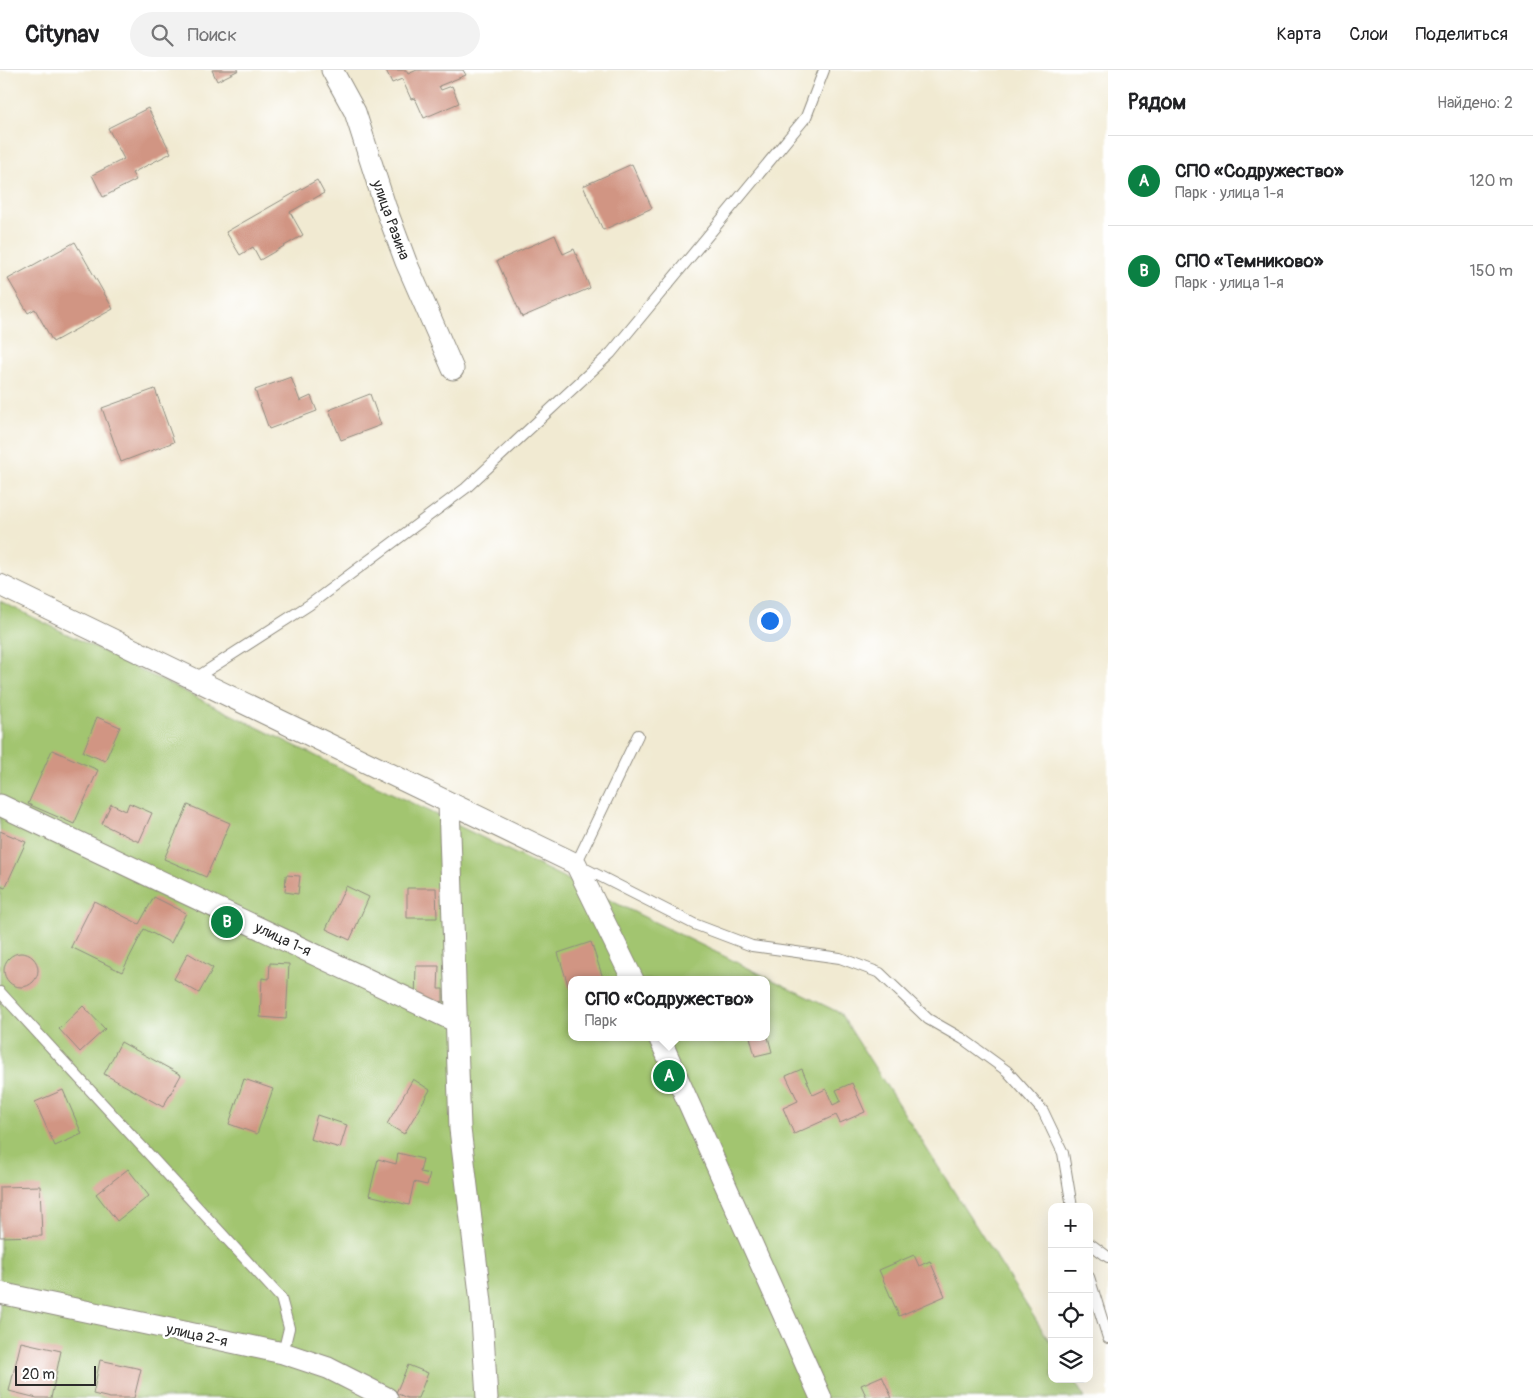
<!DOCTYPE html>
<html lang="ru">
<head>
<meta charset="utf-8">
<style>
  body { margin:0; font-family:Pangolin,sans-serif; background:#f2f2f2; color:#202124 }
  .controls { position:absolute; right:15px; bottom:15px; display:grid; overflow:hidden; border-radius:10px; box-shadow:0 5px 20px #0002 }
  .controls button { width:45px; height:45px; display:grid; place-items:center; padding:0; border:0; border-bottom:1px solid #e0e0e0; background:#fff; color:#202124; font:25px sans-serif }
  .scale { position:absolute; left:15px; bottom:12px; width:81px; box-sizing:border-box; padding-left:5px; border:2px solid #2b2b2b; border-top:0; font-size:14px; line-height:18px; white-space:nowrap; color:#2b2b2b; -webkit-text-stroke:4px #fff; paint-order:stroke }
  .you { position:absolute; left:769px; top:550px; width:18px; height:18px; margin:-12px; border:4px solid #fff; border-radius:50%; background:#1a73e8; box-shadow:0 0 0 8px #1a73e833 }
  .badge { display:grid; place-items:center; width:32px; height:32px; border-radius:50%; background:#0b8043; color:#fff; font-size:16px; font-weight:700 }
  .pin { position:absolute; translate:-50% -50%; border:2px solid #fff; box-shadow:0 1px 5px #0006 }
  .popup { position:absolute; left:568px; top:906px; width:202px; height:65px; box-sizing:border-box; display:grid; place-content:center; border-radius:10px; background:#fff; filter:drop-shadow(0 1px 4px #0005); font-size:16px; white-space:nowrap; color:#757577 }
  .popup b { font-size:19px; color:#202124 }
  .popup::after { content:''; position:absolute; left:50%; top:100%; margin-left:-10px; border:10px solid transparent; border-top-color:#fff }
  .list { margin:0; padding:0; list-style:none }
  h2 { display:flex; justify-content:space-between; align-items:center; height:65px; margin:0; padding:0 20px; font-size:21px }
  h2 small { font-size:16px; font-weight:400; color:#757577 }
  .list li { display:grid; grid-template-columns:32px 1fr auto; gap:15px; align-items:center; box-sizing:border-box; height:90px; padding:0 20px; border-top:1px solid #e0e0e0 }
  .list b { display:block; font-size:19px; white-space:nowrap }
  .list p { margin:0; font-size:16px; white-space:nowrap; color:#757577 }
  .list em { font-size:16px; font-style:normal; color:#757577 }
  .icon { flex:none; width:28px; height:28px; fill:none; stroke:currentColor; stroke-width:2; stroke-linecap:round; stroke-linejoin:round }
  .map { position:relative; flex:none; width:1108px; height:1328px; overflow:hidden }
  header { display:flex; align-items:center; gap:30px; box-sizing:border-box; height:70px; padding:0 25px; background:#fff; border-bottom:1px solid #e0e0e0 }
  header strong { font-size:24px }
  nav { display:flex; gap:28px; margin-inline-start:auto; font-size:18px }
  .search { width:350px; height:45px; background:#f2f2f2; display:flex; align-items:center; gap:12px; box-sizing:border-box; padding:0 18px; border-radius:28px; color:#757577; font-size:19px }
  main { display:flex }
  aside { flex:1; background:#fff }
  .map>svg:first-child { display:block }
  .green { fill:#a2c56f; stroke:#66784d; fill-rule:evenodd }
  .building { fill:#d19583 }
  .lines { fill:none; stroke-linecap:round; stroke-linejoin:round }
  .service-casing { stroke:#8e8a7e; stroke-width:12 }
  .minor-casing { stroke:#8e8a7e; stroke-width:23 }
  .service { stroke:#fff; stroke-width:10 }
  .minor { stroke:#fff; stroke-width:21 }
  .labels { text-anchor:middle; stroke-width:5; stroke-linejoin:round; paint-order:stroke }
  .street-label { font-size:15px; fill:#2b2b2b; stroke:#fff }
</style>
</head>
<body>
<header>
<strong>Citynav</strong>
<div class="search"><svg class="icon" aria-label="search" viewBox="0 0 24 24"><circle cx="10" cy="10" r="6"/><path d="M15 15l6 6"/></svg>Поиск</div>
<nav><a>Карта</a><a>Слои</a><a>Поделиться</a></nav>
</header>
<main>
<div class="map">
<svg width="1108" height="1328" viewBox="0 0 1108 1328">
  <rect width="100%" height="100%" fill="#fff"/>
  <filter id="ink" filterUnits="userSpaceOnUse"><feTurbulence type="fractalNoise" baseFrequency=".02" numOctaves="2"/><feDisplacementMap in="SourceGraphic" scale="10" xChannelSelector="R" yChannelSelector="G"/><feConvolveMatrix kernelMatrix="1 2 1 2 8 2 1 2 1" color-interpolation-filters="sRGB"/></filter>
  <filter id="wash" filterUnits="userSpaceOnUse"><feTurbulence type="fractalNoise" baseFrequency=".0096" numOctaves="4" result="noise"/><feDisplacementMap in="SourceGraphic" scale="20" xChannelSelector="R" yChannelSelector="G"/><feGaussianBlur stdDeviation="1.12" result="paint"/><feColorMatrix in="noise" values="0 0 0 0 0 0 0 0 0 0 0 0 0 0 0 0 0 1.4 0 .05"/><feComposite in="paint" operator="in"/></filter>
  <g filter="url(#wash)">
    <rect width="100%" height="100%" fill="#f1ead2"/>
    <path class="green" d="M 0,531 L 840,943 L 1052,1275 L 1052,1309 L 1073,1309 L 1085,1328 L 0,1328 ZM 572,910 L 766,910 L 766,967 L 572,967 Z"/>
    <g id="blocks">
      <path class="building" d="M 212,0 L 239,0 L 217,11 Z
        M 386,0 L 406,0 L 408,4 L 417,0 L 463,0 L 466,5 L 439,16 L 441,20 L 452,16 L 459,33 L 424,48 L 415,28 L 411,29 L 402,9 L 392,13 Z
        M 148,38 L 171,83 L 132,103 L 136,110 L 103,127 L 92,105 L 124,89 L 108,58 Z
        M 632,94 L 652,138 L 603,160 L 583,116 Z
        M 317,110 L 324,123 L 290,142 L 303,165 L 260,190 L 253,177 L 240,185 L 226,162 Z
        M 555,165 L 563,184 L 574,179 L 590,218 L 522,247 L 497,191 Z
        M 75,172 L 113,239 L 53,272 L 35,239 L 28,243 L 8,209 Z
        M 291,307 L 300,331 L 311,326 L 317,341 L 269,359 L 255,320 Z
        M 155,319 L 174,372 L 121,392 L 102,338 Z
        M 370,324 L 381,355 L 341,370 L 329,340 Z
        M 97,647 L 120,657 L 105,691 L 83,682 Z
        M 52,680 L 98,700 L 74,754 L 28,734 Z
        M 129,733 L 152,743 L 139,772 L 102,754 L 111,734 L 126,741 Z
        M 188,735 L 230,753 L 206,807 L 164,789 Z
        M 0,761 L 26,772 L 5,818 L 0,816 Z
        M 286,805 L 300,806 L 298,824 L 285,822 Z
        M 346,816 L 369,827 L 350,870 L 326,859 Z
        M 407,818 L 436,818 L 437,848 L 407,848 Z
        M 154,827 L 186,843 L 171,873 L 144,859 L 122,902 L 71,877 L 94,831 L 139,854 Z
        M 591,872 L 603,908 L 572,910 L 572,917 L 569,918 L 558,883 Z
        M4 900a17 17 0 1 1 34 0a17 17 0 1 1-34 0Z
        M 188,883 L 213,898 L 199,923 L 174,909 Z
        M 270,893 L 289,894 L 286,949 L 260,947 L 262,908 L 269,909 Z
        M 416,896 L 439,896 L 438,919 L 443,919 L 443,932 L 415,931 Z
        M 83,936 L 105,959 L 80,982 L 59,959 Z
        M 750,967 L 768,967 L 772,982 L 755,986 Z
        M 121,972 L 181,1005 L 163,1037 L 104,1004 Z
        M 802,999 L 813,1025 L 826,1019 L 833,1035 L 841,1031 L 836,1020 L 852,1013 L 865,1042 L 840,1053 L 836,1045 L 794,1064 L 783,1038 L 798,1031 L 786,1006 Z
        M 244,1009 L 273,1019 L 257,1064 L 229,1054 Z
        M 413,1009 L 430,1020 L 404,1064 L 387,1054 Z
        M 63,1020 L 82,1064 L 55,1076 L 35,1032 Z
        M 317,1045 L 347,1055 L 340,1078 L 310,1069 Z
        M 398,1083 L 423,1089 L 420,1102 L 430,1104 L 427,1115 L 414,1112 L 409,1135 L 369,1125 L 378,1089 L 396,1094 Z
        M 128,1099 L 149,1126 L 117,1151 L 96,1124 Z
        M 40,1116 L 42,1166 L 0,1167 L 0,1117 Z
        M 914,1185 L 919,1196 L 930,1191 L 945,1226 L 899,1246 L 879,1200 Z
        M 21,1272 L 61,1281 L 51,1328 L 37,1328 L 9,1321 Z
        M 100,1290 L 141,1299 L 134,1328 L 110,1328 L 93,1324 Z
        M 408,1295 L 428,1303 L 418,1328 L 407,1328 L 396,1323 Z
        M 882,1306 L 892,1328 L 867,1328 L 861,1315 Z"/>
    </g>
  </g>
  <g filter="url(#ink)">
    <use href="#blocks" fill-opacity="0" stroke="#8e8a7e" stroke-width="1"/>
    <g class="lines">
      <defs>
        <path id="service" d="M 194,609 L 309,535 L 466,418 L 611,283 L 806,47 L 824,0
          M 638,665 L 576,794 L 694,854 L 752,876 L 840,888 L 880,903 L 928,949 L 963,969 L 1007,1001 L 1043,1041 L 1063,1083 L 1072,1137
          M 0,922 L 281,1228 L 289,1258 L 283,1283
          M 1089,1173 L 1108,1187
          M 1089,1207 L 1108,1268"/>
        <path id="minor" d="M 332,0 L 355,42 L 385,136 L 406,192 L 453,299
          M 0,515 L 576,794 L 633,910
          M 449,734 L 460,1059 L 481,1232 L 487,1328
          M 0,735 L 457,952
          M 659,967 L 821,1328
          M 0,1223 L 283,1283 L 328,1298 L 387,1328"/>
      </defs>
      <use href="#service" class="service-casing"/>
      <use href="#minor" class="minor-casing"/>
      <use href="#service" class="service"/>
      <use href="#minor" class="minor"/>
    </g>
  </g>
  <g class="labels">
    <g class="street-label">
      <text transform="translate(391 150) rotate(70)" y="5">улица Разина</text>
      <text transform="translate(283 869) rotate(25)" y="5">улица 1-я</text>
      <text transform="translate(197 1265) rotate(12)" y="5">улица 2-я</text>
    </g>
  </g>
</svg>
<div class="controls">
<button>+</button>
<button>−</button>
<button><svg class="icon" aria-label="locate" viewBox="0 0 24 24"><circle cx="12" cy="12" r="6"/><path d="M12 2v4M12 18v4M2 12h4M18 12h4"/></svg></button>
<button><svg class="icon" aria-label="layers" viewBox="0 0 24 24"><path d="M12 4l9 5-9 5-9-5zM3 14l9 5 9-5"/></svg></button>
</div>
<div class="scale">20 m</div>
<div class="you"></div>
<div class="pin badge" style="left:669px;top:1006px">A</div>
<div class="popup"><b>СПО «Содружество»</b>Парк</div>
<div class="pin badge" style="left:227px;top:852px">B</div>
</div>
<aside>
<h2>Рядом<small>Найдено: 2</small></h2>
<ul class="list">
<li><span class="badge">A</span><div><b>СПО «Содружество»</b><p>Парк · улица 1-я</p></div><em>120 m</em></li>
<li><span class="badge">B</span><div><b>СПО «Темниково»</b><p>Парк · улица 1-я</p></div><em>150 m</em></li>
</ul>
</aside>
</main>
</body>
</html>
